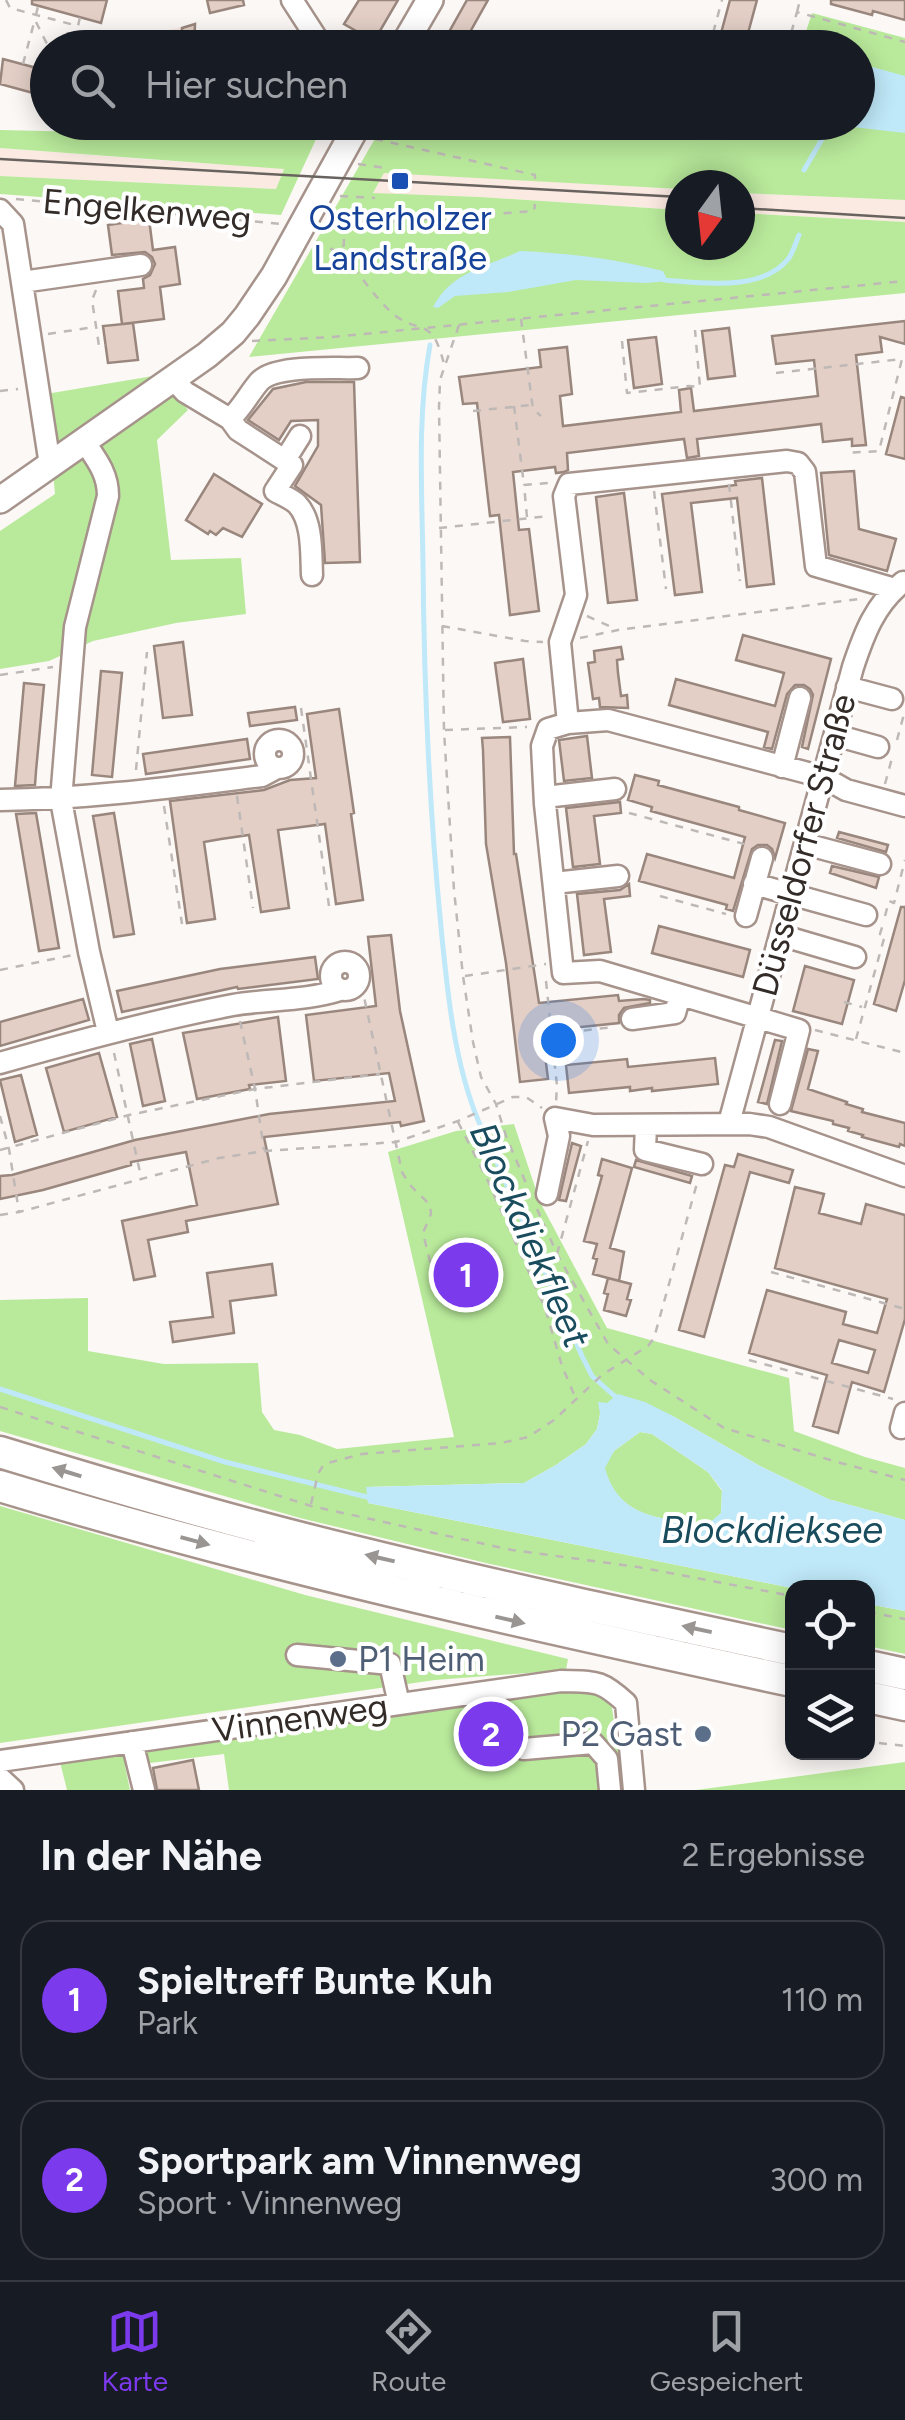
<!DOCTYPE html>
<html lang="de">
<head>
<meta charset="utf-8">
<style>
  body { margin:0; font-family:Figtree,sans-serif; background:#20242c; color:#f1f3f6 }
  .controls { position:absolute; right:30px; bottom:30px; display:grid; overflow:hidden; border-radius:20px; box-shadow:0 5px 25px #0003 }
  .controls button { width:90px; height:90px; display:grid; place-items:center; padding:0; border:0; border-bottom:2px solid #363941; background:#171b24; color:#f1f3f6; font:50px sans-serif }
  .compass { position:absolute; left:665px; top:170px; width:90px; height:90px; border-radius:50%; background:#171b24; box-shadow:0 5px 25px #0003; rotate:195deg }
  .you { position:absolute; left:558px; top:1040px; width:35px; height:35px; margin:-25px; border:8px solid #fff; border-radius:50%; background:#1a73e8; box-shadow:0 0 0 15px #1a73e833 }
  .badge { display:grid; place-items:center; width:65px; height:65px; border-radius:50%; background:#7c3aed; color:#fff; font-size:32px; font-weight:700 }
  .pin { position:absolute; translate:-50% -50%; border:5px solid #fff; box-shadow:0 2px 10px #0006 }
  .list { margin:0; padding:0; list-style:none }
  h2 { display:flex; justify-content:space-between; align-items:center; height:130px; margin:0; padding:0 40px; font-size:42px }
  h2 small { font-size:32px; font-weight:400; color:#9ea1a6 }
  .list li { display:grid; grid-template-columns:65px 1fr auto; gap:30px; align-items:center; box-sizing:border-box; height:160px; margin:0 20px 20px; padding:0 20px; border:2px solid #363941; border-radius:30px }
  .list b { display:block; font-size:38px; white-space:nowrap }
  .list p { margin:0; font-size:32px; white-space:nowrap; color:#9ea1a6 }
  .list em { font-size:32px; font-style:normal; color:#9ea1a6 }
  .icon { flex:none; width:55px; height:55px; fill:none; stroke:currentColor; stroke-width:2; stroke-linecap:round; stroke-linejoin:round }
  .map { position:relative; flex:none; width:905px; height:1790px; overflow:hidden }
  .search { position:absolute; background:#171b24; box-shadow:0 5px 25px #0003; left:30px; right:30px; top:30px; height:110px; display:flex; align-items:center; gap:25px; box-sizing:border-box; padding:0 35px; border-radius:55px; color:#9ea1a6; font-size:38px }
  .sheet { height:490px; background:#171b24 }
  nav { display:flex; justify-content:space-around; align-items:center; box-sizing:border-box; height:140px; border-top:2px solid #363941; background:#171b24; font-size:28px; color:#9ea1a6 }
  nav a { display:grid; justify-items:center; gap:5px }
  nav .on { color:#7c3aed }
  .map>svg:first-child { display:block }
  .built { fill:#fbeae2 }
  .green { fill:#b9ea9b }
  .water { fill:#bfe8f8; fill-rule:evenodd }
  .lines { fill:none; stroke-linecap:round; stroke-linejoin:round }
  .stream { stroke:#bfe8f8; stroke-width:5 }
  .building { fill:#e3cfc6; stroke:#99867d; stroke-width:2.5; fill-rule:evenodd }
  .minor-casing { stroke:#a6938b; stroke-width:25 }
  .major-casing { stroke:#a6938b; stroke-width:30 }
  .highway-casing { stroke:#a6938b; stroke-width:35 }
  .path { stroke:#beb9b6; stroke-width:2.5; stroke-dasharray:8 8; stroke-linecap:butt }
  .minor { stroke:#fff; stroke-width:20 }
  .major { stroke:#fff; stroke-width:25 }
  .highway { stroke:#fff; stroke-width:30 }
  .tram { stroke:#69635f; stroke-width:2.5 }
  .oneway { fill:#989593 }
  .transit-dot { fill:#1a4fb4; stroke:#fff; stroke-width:4 }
  .service-dot { fill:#5c6f8a; stroke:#fff; stroke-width:4 }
  .labels { text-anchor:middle; stroke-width:8; stroke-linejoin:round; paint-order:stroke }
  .street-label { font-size:35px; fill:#322b27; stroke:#fff }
  .transit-label { font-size:35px; fill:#164399; stroke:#fff }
  .service-label { font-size:35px; fill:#4e5e75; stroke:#fff; text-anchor:start }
  .water-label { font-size:38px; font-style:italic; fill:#194c5d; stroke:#fff }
</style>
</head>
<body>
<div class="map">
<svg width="905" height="1790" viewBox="0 0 905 1790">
  <rect width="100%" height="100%" fill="#fcf8f6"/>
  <path class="built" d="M 182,27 L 182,47 L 133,47 L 133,38 Z
    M 134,123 L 239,123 L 239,137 L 134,135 Z
    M 0,148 L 169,161 L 284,168 L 276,189 L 0,176 Z
    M 383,172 L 680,189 L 680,210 L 480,197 L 373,194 Z
    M 740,193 L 905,200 L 905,222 L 740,213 Z"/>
  <path class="green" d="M 812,13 L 905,38 L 905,200 L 740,193 L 740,185 L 680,185 L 680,189 L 384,173 L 373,193 L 480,197 L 680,210 L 680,245 L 740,245 L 740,213 L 905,222 L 905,293 L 249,357 L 384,123 L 393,126 L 502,127 L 505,122 L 858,122 L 858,48 L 801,47 Z
    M 0,130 L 317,137 L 281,215 L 0,194 L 0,176 L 276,189 L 284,169 L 0,148 Z
    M 159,375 L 188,410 L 157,440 L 171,560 L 241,558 L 246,614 L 176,623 L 93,641 L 49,661 L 0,669 L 0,531 L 55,494 L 46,394 Z
    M 514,1124 L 540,1202 L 607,1328 L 789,1378 L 794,1431 L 865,1457 L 905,1468 L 905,1520 L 828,1499 L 760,1466 L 671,1415 L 600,1414 L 597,1429 L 586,1444 L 556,1465 L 524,1483 L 367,1487 L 368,1503 L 792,1588 L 792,1630 L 490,1564 L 300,1518 L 0,1431 L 0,1300 L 88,1298 L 88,1351 L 164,1364 L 258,1363 L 262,1412 L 274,1430 L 300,1435 L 337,1449 L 454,1437 L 388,1152 L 456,1131 Z
    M 640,1432 L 652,1434 L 708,1472 L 722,1491 L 721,1513 L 708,1525 C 661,1518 620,1520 604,1468 L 614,1451 Z
    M 0,1506 L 305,1595 L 568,1659 L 566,1670 L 435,1680 L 0,1743 Z
    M 868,1604 L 905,1611 L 905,1654 L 868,1646 Z
    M 563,1689 L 590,1692 L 611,1702 L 625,1790 L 229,1790 L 224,1754 L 125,1766 L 130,1790 L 67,1790 L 60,1762 Z
    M 905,1762 L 905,1790 L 696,1790 Z"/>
  <path class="water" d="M 858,63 L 905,76 L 905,133 L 827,124 L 858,122 Z
    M 520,251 C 569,253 615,259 663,271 L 668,281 L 646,283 L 576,280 L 508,292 L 455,296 L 438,308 L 433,307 C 452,271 486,267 520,251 Z
    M 618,1394 L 645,1402 L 671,1415 L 760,1466 L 828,1499 L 905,1520 L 905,1611 L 868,1604 L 868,1588 L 792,1588 L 368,1503 L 366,1487 L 524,1483 L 556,1465 L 586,1444 L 597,1429 L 600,1414 L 598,1402 L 607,1403 ZM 640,1432 L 652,1434 L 708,1472 L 722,1490 L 721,1513 L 708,1524 C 662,1519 619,1519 605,1468 L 614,1451 Z"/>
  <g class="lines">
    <path class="stream" d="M 804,170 L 832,122
      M 664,280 C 703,283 763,292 789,258 C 793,252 796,242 799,235
      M 430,345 C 417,416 422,491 423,564 C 424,685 429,806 441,927 C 447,989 454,1062 478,1120 L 582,1356 L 592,1376 L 619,1400
      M 0,1389 L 225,1462 L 371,1498"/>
  </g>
  <path class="building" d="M 32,0 L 107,0 L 101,23 L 32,4 Z
    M 207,0 L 243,0 L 244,5 L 210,13 Z
    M 359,0 L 398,0 L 370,48 L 346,48 L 356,31 L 344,24 Z
    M 467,0 L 488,0 L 461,48 L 440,48 Z
    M 730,0 L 757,0 L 744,48 L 717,48 Z
    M 831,0 L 905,0 L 905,20 L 873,11 L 872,15 L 831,4 Z
    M 195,24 L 194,48 L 181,48 L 182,28 Z
    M 3,59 L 48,71 L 48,97 L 0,84 Z
    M 149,219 L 153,250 L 175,247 L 180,284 L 160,287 L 164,319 L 122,324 L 118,291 L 144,288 L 143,279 L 150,275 L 155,264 L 152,257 L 145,252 L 112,255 L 108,225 Z
    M 905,321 L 905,344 L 880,337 L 882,352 L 856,355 L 866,445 L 852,446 L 852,439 L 823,442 L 821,424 L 697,439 L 699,456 L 687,458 L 684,439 L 567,453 L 568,470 L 564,472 L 556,473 L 555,467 L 513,472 L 519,530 L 529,529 L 539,611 L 510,615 L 499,515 L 490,516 L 477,403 L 463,404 L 459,377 L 541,367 L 539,350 L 567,347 L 572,394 L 560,396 L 563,426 L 681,412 L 679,390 L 691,388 L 694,411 L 818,396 L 814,360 L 776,364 L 772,336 Z
    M 133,323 L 138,360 L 108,363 L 103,326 Z
    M 729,328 L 735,376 L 708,379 L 702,331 Z
    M 656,337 L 662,384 L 634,388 L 628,340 Z
    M 306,382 L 354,382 L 360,562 L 325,563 L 321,505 L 295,486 L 318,446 L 318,420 L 291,421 L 279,440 L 248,420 L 273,389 Z
    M 901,397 L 905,398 L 905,459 L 886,454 Z
    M 854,471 L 859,529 L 896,539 L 887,571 L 829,555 L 821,473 Z
    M 214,474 L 262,504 L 242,537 L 223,528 L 216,535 L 210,531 L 208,534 L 186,520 Z
    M 762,478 L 774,584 L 747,587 L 737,498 L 691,503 L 702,592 L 675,595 L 662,494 L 736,485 L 735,481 Z
    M 624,493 L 637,600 L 608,603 L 596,497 Z
    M 743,635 L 831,659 L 808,749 L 802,747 L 813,695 L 810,689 L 804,685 L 795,685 L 787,694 L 772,749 L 764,747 L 768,732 L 669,705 L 676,679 L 775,706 L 784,673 L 736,660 Z
    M 183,642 L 192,715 L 163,718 L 154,646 Z
    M 621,647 L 623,659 L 617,660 L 618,673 L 621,696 L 627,695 L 628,708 L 600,707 L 599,698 L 593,699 L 588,663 L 595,662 L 594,651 Z
    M 523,659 L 530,719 L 503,722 L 495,663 Z
    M 101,671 L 122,673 L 112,777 L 92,775 Z
    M 24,683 L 44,685 L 36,771 L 35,785 L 15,786 Z
    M 295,707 L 297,720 L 250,726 L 248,713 Z
    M 339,709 L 354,813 L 351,814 L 363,900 L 336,904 L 325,824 L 278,830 L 289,908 L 261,912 L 249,835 L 221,839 L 204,842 L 215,919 L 187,923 L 170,801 L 264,790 L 290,780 L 316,778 L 307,714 Z
    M 587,736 L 592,778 L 564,781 L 559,740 Z
    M 510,737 L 514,854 L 516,854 L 539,1003 L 618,995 L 619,1001 L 644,999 L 650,1000 L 650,1003 L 624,1008 L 619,1015 L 619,1023 L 542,1031 L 548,1079 L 520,1082 L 506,963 L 486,844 L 483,750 L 482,738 Z
    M 247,739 L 250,759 L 146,774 L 143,754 Z
    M 635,775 L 659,781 L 658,785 L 739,807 L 739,810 L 785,823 L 775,858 L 772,849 L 767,845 L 758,845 L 752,849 L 733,911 L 726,909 L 727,905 L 639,881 L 647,854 L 734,878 L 745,837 L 651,811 L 652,807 L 628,800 Z
    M 620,802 L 621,813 L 594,816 L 600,864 L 573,867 L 566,808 Z
    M 36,813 L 59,948 L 39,951 L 16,814 Z
    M 114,813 L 134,934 L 114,937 L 93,816 Z
    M 839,832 L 888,845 L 886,852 L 837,838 Z
    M 832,866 L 879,877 L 876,888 L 830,873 Z
    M 629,884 L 630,896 L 604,899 L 611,952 L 584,955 L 577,894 L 620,890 Z
    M 901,907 L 905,907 L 905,980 L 896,1011 L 874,1004 Z
    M 659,926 L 750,950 L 743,977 L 652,953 Z
    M 391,935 L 400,1011 L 424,1121 L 401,1126 L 400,1122 L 264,1137 L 278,1204 L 186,1221 L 188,1232 L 148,1240 L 155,1276 L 134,1280 L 122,1221 L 197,1205 L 186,1152 L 131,1162 L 131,1165 L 43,1190 L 0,1199 L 0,1176 L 12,1175 L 135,1140 L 269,1114 L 395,1101 L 389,1073 L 314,1081 L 306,1015 L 376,1006 L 368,937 Z
    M 315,957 L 318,979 L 238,989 L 237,987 L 122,1012 L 117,991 L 220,969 Z
    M 805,966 L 854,980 L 842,1024 L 793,1011 Z
    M 83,999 L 89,1020 L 0,1046 L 0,1022 Z
    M 278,1017 L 286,1081 L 249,1085 L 250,1089 L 197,1099 L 183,1033 Z
    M 152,1039 L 165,1101 L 143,1106 L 130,1044 Z
    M 775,1040 L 782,1041 L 767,1104 L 758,1102 Z
    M 808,1049 L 818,1051 L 808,1089 L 847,1102 L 846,1104 L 863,1109 L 862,1112 L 905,1123 L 905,1146 L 900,1144 L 899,1147 L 862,1137 L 863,1135 L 848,1131 L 849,1128 L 833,1124 L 833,1121 L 791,1111 Z
    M 99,1053 L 117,1117 L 64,1132 L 46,1068 Z
    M 715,1058 L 718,1084 L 652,1091 L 652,1088 L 630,1091 L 630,1087 L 569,1093 L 566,1065 L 627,1059 L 628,1067 Z
    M 21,1075 L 37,1135 L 15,1142 L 0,1080 Z
    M 572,1143 L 581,1146 L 566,1201 L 559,1200 Z
    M 738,1154 L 793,1170 L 789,1183 L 750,1172 L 704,1337 L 679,1330 L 725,1165 L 734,1167 Z
    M 602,1159 L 632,1168 L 610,1248 L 624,1252 L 619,1281 L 593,1274 L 597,1259 L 593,1258 L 597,1244 L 584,1241 L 602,1176 L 598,1175 Z
    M 636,1160 L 692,1176 L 690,1183 L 634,1167 Z
    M 795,1187 L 824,1194 L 819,1213 L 861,1224 L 866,1204 L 905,1215 L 905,1319 L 884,1392 L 852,1382 L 838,1433 L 813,1426 L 827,1375 L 749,1353 L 767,1290 L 846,1312 L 843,1324 L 877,1333 L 887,1299 L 775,1268 ZM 839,1340 L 875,1350 L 868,1373 L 832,1363 Z
    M 272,1264 L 276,1295 L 230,1301 L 234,1333 L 173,1342 L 170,1322 L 213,1317 L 207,1273 Z
    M 608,1278 L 631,1284 L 627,1299 L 631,1300 L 626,1316 L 604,1310 L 608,1294 L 604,1293 Z
    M 486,1732 L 490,1739 L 492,1755 L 474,1756 L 472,1733 Z
    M 193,1760 L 199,1790 L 157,1790 L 153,1768 Z"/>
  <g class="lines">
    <defs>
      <path id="minor" d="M 292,0 L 323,48
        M 0,210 L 13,224 L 50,465
        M 22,282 L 141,265
        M 174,380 L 185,392 L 230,419 L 238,430 L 292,465 L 275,491 C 282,495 292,499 297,504 C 313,521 311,553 312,575
        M 230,419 C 242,408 248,395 259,382 C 275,364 334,369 358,368
        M 84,441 C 96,459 108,473 108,496 L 75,627 L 61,800 L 89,952 L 108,1032
        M 285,460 L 300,436
        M 847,687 L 892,699
        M 568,723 L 608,720 L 823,777 L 846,790 L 905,806
        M 835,735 L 878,747
        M265 754a14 14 0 1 1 28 0a14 14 0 1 1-28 0Z
        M 782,767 L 800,698
        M 545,797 L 615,789
        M 0,800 C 88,799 174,787 262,776 L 277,768
        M 805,844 L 880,864
        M 554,883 L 618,876
        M 754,884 L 866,915
        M 746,916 L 762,858
        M 780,935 L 855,957
        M331 976a14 14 0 1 1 28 0a14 14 0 1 1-28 0Z
        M 632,1019 L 675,1013 L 680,995
        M 0,1063 C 77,1041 154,1020 233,1005 C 268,999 305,1001 340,990
        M 780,1104 L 799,1030 L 600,971 L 563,973 L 545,804 L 542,746 L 548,729 L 568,723 L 560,642 L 576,595 L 564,496 L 569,484 L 787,461 L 798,463 L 805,472 L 816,566 L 895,589
        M 729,1123 L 853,667 C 864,634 875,604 903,582
        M 646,1125 L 645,1150 L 702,1164
        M 547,1194 L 559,1136 L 555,1118 L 593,1125 L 749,1124 L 769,1127 L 905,1176
        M 901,1428 L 905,1413
        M 297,1655 L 390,1664 L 399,1704
        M 477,1693 L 480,1710 L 496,1721 L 508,1742 L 524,1749 L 593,1743 L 607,1759 L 610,1790
        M 132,1742 L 144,1790
        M 0,1761 L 561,1681 C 595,1682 600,1679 626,1703 L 634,1790
        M 0,1778 L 13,1790"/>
      <path id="major" d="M 402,48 L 430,0
        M 0,500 L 207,355 L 233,333 L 247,316 L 274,276 L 359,122"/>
      <path id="highway" d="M 0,1452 C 114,1487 229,1521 345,1549 C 494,1586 643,1618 792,1650
        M 0,1486 C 261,1565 526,1624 792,1681
        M 868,1666 L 905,1674
        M 868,1697 L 905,1705"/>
    </defs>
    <use href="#minor" class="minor-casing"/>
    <use href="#major" class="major-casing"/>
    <use href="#highway" class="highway-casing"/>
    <path class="path" d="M 6,0 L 10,8 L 78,26 L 80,17
      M 797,12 L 800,0
      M 36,15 L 38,6
      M 36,22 L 49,48
      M 553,48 L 555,44 L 568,48
      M 709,48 L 722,0
      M 787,48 L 797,12 L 905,42
      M 23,64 L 35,19
      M 433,122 L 478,127
      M 378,126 L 386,130 L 503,136 L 738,127 L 743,122
      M 504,134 L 511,122
      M 375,139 L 535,175 L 535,179
      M 358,164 L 386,168
      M 340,196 L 375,198
      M 16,199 L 282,224
      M 329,216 L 345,222 L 391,222 L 534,211 L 535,204
      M 345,223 L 343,255 C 359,273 373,295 390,311 C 419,338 431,312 444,364
      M 316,241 L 343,255
      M 96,290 L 92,300 L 99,346 L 106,345
      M 521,319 L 533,409 L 541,416
      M 459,325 L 440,380 L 439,407 L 444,731 L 454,890 L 463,976 L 473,1042 L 481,1077 L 496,1104 L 506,1136 L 528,1188
      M 48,334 L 94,327
      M 252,341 L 333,337 L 905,281
      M 622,341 L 627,393 L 689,386 L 700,387 L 695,330
      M 776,373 L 902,359 L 879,451 L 846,453
      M 0,391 L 18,389
      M 514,406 L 524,485
      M 473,411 L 531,405
      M 729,484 L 740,581
      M 654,491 L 666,589
      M 527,517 L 524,485 L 548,483
      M 439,528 L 549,516
      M 587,616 L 616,629
      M 442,626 L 525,641 L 543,642
      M 580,638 L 618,630 L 859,599
      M 0,675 L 53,667
      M 301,708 L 329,906
      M 445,730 L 527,727
      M 897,740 L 904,714
      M 136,770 L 147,652
      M 885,784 L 892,758
      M 237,796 L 253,908
      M 164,806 L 182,924
      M 629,813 L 748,845
      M 660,896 L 726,914
      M 885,916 L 889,901 L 894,903 L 905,860
      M 0,970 L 73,955
      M 465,976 L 546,964
      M 546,981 L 557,1086 L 556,1102
      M 358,985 L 364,997 L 402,1172 L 409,1184 L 430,1205 L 431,1214 L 423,1233 L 437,1290
      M 844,1002 L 862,1007
      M 240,1021 L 255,1089 L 264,1150
      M 815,1030 L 905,1053
      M 552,1034 L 614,1027
      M 856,1039 L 885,935 L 880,934 L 883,924
      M 114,1053 L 141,1177
      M 0,1116 L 9,1149 L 19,1212
      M 458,1122 L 487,1179 L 545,1308 L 562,1366 L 576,1399
      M 0,1150 L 129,1115 L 255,1089 L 380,1074
      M 537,1209 L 557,1254 L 608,1344 L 650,1380 L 724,1428 L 837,1462 L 905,1480
      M 0,1215 L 19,1212 L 219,1158 L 265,1151 L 396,1142 L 458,1121 L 513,1097 L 526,1097 L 542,1108
      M 557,1254 L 588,1141
      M 771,1272 L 905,1309
      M 749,1360 L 893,1399
      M 0,1407 L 311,1506 L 512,1550 L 638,1567 L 792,1596
      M 311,1504 L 318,1474 L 324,1464 L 362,1454 L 501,1443 L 528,1437 L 554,1420 L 602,1375 L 648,1346 L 654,1338 L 697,1183
      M 868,1612 L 905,1619
      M 879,1743 L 905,1746"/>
    <use href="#minor" class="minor"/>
    <use href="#major" class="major"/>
    <use href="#highway" class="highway"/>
    <path class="tram" d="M 0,159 L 680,197
      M 740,208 L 905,218"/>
  </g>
  <defs><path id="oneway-solid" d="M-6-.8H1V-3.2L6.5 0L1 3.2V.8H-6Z" transform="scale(2.5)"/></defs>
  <g class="oneway">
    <use href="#oneway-solid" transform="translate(67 1472) rotate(-163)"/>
    <use href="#oneway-solid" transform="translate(195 1541) rotate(15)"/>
    <use href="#oneway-solid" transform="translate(380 1558) rotate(-167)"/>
    <use href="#oneway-solid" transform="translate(510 1620) rotate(13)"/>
    <use href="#oneway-solid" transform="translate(697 1629) rotate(-168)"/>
  </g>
  <rect class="transit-dot" x="390" y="171" width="20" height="20" rx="5"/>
  <g class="service-dot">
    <circle cx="338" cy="1659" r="10"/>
    <circle cx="703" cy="1734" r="10"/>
  </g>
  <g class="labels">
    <g class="street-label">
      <text transform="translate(147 210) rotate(5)" y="12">Engelkenweg</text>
      <text transform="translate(804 845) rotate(-75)" y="12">Düsseldorfer Straße</text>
      <text transform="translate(300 1718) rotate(-8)" y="12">Vinnenweg</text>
    </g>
    <g class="transit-label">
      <text x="400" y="230">Osterholzer<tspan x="400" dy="40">Landstraße</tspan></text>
    </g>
    <g class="service-label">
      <text x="358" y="1671">P1 Heim</text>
      <text x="683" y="1746" text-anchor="end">P2 Gast</text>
    </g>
    <g class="water-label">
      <text transform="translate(530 1235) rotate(66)" y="13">Blockdiekfleet</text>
      <text x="772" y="1543">Blockdieksee</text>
    </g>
  </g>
</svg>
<div class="controls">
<button><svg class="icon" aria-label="locate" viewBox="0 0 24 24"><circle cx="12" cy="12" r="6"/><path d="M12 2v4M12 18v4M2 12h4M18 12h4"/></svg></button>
<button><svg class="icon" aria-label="layers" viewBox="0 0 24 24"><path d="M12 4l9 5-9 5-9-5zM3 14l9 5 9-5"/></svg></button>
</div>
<svg class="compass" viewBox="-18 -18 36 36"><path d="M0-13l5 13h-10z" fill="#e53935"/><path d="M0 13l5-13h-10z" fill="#9ea1a6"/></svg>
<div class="you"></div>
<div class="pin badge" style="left:466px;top:1275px">1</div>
<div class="pin badge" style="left:491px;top:1734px">2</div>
<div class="search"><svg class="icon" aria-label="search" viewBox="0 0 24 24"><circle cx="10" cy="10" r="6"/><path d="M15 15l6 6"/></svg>Hier suchen</div>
</div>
<section class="sheet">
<h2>In der Nähe<small>2 Ergebnisse</small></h2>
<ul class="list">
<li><span class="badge">1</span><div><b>Spieltreff Bunte Kuh</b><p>Park</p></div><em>110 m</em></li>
<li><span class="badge">2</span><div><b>Sportpark am Vinnenweg</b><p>Sport · Vinnenweg</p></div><em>300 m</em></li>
</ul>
</section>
<nav>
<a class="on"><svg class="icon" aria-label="map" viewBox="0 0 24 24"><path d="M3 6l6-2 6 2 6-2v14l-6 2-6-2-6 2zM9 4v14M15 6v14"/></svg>Karte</a>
<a><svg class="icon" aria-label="directions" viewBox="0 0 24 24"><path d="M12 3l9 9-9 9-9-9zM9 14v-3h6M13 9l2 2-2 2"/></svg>Route</a>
<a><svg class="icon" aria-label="saved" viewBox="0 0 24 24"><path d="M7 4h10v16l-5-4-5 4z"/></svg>Gespeichert</a>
</nav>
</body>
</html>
